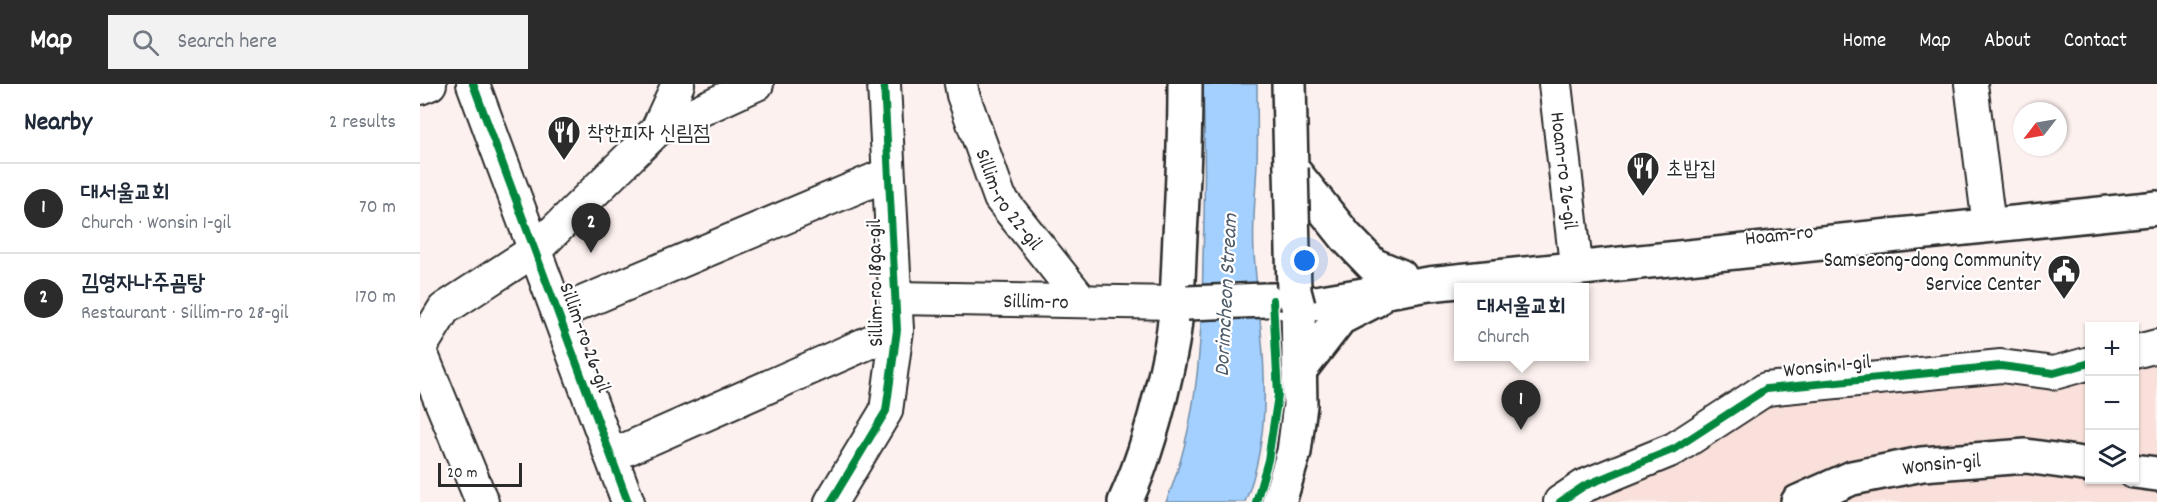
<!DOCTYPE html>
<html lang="en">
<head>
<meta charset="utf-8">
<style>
  body { margin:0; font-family:Dekko,"Poor Story",sans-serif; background:#f2f2f3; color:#1f2937 }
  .controls { position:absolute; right:18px; bottom:18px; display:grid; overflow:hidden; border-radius:0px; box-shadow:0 2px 4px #0004 }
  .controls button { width:54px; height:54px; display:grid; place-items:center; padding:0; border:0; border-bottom:2px solid #e0e1e3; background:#fff; color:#1f2937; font:30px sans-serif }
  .compass { position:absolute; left:1593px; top:18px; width:54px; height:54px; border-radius:50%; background:#fff; box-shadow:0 2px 4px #0004; rotate:239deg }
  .scale { position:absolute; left:18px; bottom:15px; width:84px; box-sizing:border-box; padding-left:6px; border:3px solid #2b2b2b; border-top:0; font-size:16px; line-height:21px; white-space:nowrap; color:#2b2b2b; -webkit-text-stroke:4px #fff; paint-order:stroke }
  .you { position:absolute; left:885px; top:177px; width:21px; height:21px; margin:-15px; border:4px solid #fff; border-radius:50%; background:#1a73e8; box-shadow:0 0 0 9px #1a73e833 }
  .badge { display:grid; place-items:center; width:39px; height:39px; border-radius:50%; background:#2b2b2b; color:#fff; font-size:20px; font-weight:700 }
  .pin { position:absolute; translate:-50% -50px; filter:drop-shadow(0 2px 3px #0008) }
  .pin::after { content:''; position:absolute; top:32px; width:21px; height:18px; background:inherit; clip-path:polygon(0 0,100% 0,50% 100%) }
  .popup { position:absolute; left:1034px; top:199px; width:135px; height:78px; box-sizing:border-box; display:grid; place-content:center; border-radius:0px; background:#fff; filter:drop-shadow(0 2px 4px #0005); font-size:20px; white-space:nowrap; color:#747a83 }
  .popup b { font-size:22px; color:#1f2937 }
  .popup::after { content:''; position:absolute; left:50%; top:100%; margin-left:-12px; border:12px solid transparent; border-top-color:#fff }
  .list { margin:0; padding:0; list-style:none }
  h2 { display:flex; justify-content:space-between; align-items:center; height:78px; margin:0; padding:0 24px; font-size:26px }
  h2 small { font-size:20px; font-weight:400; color:#747a83 }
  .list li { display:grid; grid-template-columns:39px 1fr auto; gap:18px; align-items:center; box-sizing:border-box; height:90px; padding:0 24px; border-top:2px solid #e0e1e3 }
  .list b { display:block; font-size:22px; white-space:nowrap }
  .list p { margin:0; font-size:20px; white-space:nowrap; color:#747a83 }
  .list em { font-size:20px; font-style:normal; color:#747a83 }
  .icon { flex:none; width:33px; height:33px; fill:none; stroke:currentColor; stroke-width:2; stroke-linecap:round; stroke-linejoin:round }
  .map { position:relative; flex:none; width:1737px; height:418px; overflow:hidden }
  header { display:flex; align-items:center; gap:36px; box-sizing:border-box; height:84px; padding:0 30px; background:#2b2b2b; color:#fff }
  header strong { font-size:28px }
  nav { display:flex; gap:33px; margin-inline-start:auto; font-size:21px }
  .search { width:420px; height:54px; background:#f2f2f3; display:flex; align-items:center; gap:15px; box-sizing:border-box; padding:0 21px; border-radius:0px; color:#747a83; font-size:22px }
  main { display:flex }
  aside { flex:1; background:#fff }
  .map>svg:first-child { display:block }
  .built { fill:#f9e0da }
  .water { fill:#a3d0fe; stroke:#738eaa; stroke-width:1.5 }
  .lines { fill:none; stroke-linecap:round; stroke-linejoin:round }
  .street-casing { stroke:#2b2b2b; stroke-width:36 }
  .secondary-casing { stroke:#2b2b2b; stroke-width:38 }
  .street { stroke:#fff; stroke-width:32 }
  .secondary { stroke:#fff; stroke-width:33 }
  .secondary-bridge-casing { stroke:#2b2b2b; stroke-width:38; stroke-linecap:butt }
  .secondary-bridge { stroke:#fff; stroke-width:33 }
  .cycleway-casing { stroke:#fff; stroke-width:11 }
  .cycleway { stroke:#00873e; stroke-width:8 }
  .labels { text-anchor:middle; stroke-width:4.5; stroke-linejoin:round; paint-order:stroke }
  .poi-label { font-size:21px; fill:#2b2b2b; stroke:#fff; text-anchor:start }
  .street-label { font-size:21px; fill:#2b2b2b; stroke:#fff }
  .water-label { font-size:22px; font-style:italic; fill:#4f5d6a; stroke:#fff }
</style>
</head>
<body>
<header>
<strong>Map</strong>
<div class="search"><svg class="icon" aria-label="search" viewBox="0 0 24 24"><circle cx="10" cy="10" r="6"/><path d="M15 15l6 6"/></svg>Search here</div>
<nav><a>Home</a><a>Map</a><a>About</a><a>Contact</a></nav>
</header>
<main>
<aside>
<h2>Nearby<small>2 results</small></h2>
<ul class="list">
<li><span class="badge">1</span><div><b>대서울교회</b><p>Church · Wonsin 1-gil</p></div><em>70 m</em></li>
<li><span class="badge">2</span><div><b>김영자나주곰탕</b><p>Restaurant · Sillim-ro 28-gil</p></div><em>170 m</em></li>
</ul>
</aside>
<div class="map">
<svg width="1737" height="418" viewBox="0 0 1737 418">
  <rect width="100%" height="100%" fill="#fcf1ee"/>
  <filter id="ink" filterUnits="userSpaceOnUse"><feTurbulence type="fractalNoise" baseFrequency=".0167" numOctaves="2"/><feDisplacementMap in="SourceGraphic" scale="12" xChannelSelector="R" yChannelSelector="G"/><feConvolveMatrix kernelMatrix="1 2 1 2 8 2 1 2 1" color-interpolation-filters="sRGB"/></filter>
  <g filter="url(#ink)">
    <path class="built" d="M 1737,273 L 1737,418 L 1142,418 L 1346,305 L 1669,279 L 1670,396 L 1714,396 L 1715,275 Z"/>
    <path class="water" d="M 783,0 L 837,0 C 837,26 838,52 837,78 C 836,108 832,139 834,169 C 840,255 858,335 825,418 L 746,418 C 778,341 782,256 783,174 C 785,116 785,58 783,0 Z"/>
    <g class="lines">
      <defs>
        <g id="street">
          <path d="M 53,0 L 208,418"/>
          <path id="s1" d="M 541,0 L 543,11 L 580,114 L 662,217"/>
          <path id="s2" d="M 1135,0 L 1155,172"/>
          <path d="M 1551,0 L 1567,126"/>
          <path d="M 0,4 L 10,0"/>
          <path d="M 237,46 L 337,0"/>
          <path id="s3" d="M 475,214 L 756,219"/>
          <path d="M 138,229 L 468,90"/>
          <path d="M 0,264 L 24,225 L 115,166 L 237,46 L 258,0"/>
          <path d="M 0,266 L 62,418"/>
          <path d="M 1714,268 L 1737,262"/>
          <path d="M 191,372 L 477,246"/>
          <path d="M 411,418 L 466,327 L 477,246 L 464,0"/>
          <path d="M 1140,418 L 1164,402 L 1254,365 L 1346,305 L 1581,282 L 1634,289 L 1670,279"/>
        </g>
        <g id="secondary">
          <path d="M 869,0 L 871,84 L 926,153 L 953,181 L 980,192"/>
          <path d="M 850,216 L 857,216 L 878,222 L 1009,200 L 1737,124"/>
          <path d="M 879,287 L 920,234 L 955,216"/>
          <path d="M 1714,387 L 1737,390"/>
          <path d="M 705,418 C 726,372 740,319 750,269 C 758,231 758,190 760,151 C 763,100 765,51 765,0"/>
          <path d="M 859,418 L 874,368 L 880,321 L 878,222"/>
          <path id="s4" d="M 1378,418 L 1432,394 L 1502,380 L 1606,372 L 1670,381"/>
        </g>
      </defs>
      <use href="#street" class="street-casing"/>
      <use href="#secondary" class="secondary-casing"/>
      <use href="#street" class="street"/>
      <use href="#secondary" class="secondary"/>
      <defs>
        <path id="secondary-bridge" d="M 871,84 L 874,207 L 878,222
          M 767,219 L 845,216"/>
      </defs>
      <use href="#secondary-bridge" class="secondary-bridge-casing"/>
      <use href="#secondary-bridge" class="secondary-bridge"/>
      <defs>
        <path id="cycleway" d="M 53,0 L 208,418
          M 411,418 L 466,327 L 477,246 L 464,0
          M 836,418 L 848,376 L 858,311 L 853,216
          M 1140,418 L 1164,402 L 1254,365 L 1346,305 L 1581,282 L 1634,289 L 1670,279"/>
      </defs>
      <use href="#cycleway" class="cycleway-casing"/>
      <use href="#cycleway" class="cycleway"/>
    </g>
  </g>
  <defs>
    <symbol id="restaurant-pin" viewBox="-11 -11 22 30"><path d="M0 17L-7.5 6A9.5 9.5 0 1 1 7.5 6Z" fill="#2b2b2b" stroke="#fff"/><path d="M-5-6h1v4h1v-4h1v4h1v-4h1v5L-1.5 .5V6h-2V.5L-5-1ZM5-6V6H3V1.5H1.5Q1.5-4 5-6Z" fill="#fff"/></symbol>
    <symbol id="civic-pin" viewBox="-11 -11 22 30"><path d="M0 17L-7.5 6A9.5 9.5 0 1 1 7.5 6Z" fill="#2b2b2b" stroke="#fff"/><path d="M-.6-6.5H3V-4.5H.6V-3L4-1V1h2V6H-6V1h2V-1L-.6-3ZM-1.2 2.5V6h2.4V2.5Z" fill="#fff"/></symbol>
  </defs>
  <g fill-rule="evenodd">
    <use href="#restaurant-pin" x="125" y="29" width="38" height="52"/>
    <use href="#restaurant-pin" x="1204" y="65" width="38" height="52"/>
    <use href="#civic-pin" x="1625" y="168" width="38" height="52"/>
  </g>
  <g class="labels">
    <g class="poi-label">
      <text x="167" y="55">착한피자 신림점</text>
      <text x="1246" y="91">초밥집</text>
      <text x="1621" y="182" text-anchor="end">Samseong-dong Community<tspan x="1621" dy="24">Service Center</tspan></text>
    </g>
    <g class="street-label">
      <text dy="7" stroke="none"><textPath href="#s2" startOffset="87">Hoam-ro 26-gil</textPath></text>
      <text dy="7" stroke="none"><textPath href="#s1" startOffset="126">Sillim-ro 22-gil</textPath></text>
      <text transform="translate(1359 150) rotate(-6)" y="7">Hoam-ro</text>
      <text transform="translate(454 199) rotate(-91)" y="7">Sillim-ro 18ga-gil</text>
      <text dy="7" stroke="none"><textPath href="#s3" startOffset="141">Sillim-ro</textPath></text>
      <text transform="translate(166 253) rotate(70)" y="7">Sillim-ro 26-gil</text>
      <text transform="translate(1407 281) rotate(-6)" y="7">Wonsin 1-gil</text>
      <text dy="7" stroke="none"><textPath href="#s4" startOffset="150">Wonsin-gil</textPath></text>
    </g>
    <g class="water-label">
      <text transform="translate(804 211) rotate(-87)" y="8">Dorimcheon Stream</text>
    </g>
  </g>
</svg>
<div class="controls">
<button>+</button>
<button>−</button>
<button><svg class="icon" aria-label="layers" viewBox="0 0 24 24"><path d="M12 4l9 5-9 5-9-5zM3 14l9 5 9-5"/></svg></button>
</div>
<svg class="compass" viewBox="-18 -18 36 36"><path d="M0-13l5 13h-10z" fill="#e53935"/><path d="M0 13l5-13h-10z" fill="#747a83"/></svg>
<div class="scale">20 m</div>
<div class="you"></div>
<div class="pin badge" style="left:1101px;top:346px">1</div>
<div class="popup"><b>대서울교회</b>Church</div>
<div class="pin badge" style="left:171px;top:169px">2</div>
</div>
</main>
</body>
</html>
